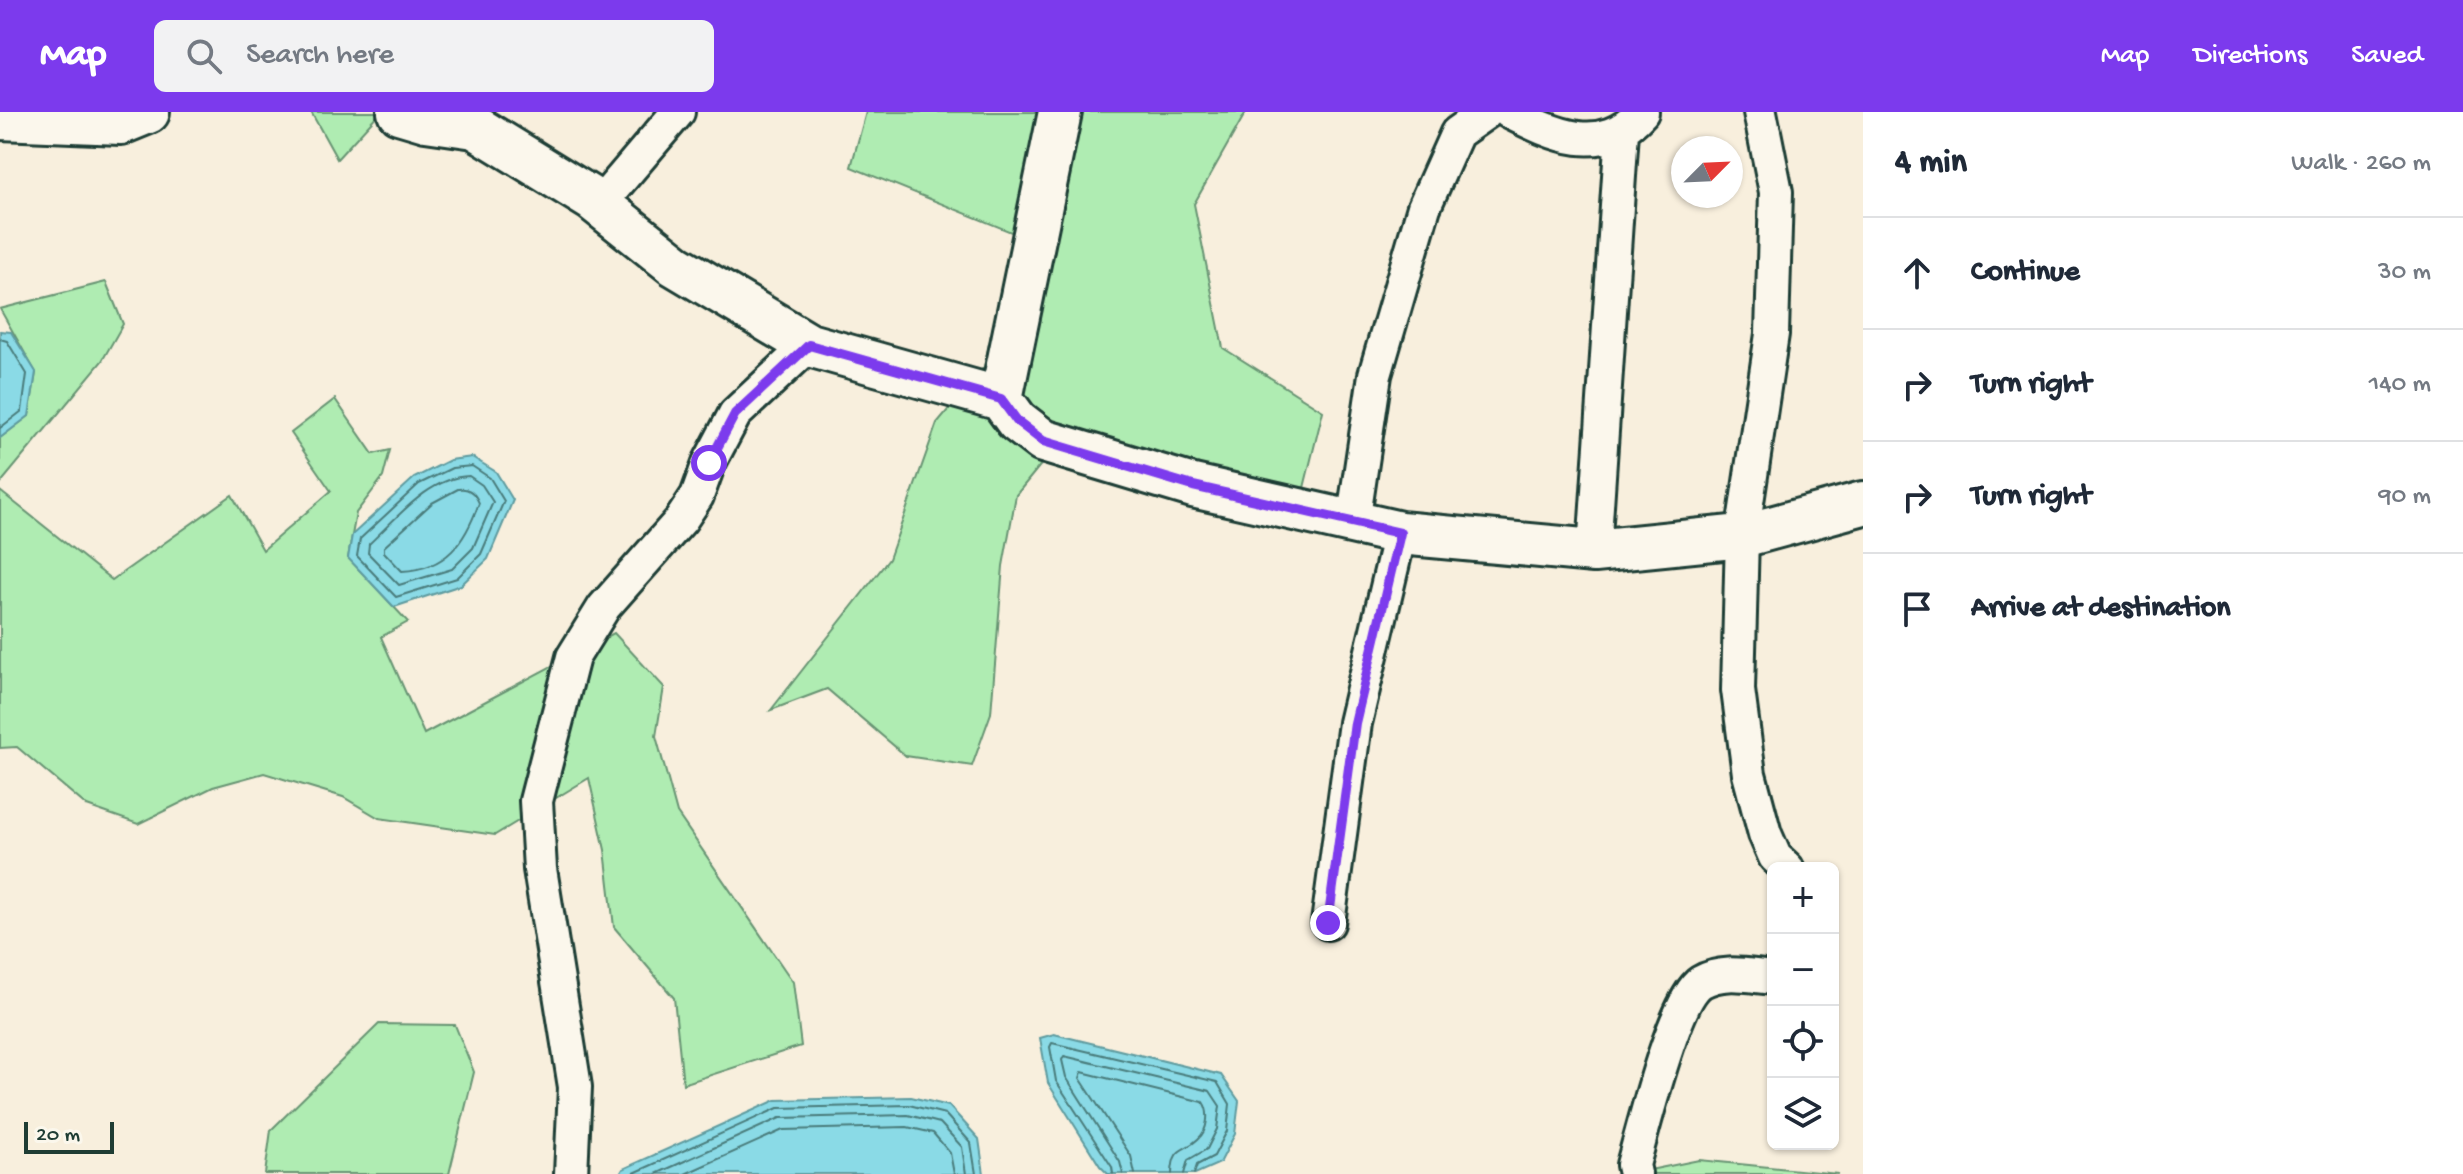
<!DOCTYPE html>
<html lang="en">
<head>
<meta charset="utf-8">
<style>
  body { margin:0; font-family:"Gochi Hand",sans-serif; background:#f2f2f3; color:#1f2937 }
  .controls { position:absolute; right:24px; bottom:24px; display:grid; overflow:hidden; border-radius:12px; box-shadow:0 2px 6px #0004 }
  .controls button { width:72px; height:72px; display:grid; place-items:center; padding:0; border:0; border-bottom:2px solid #e0e1e3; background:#fff; color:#1f2937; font:40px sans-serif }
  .compass { position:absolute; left:1671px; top:24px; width:72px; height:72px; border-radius:50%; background:#fff; box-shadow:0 2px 6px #0004; rotate:66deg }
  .scale { position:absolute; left:24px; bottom:20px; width:90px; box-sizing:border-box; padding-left:8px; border:4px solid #1f3d34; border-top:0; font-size:22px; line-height:28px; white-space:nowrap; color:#1f3d34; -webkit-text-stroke:6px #fbf7ec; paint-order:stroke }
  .stop { position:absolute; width:24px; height:24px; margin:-18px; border:6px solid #7c3aed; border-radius:50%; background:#fff }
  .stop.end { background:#7c3aed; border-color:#fff; box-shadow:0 2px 8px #0008 }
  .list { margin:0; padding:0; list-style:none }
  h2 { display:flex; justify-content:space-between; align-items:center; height:104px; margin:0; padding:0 32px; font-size:34px }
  h2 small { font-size:26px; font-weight:400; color:#747a83 }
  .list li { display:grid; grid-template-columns:52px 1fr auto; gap:24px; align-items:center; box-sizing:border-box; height:112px; padding:0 32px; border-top:2px solid #e0e1e3 }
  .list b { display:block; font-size:30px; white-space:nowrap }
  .list em { font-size:26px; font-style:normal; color:#747a83 }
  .icon { flex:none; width:44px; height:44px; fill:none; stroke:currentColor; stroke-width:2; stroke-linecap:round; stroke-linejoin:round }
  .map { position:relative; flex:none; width:1863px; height:1062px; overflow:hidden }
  header { display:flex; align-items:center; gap:48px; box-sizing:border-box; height:112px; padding:0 40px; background:#7c3aed; color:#fff }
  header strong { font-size:38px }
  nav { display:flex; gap:44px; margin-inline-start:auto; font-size:28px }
  .search { width:560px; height:72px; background:#f2f2f3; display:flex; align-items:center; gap:20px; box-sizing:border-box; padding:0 28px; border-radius:12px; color:#747a83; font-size:30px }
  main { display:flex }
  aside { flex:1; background:#fff }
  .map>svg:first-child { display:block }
  .green { fill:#afecb2; stroke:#679473; stroke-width:2 }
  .water { fill:#8adae6; stroke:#5f9b9f; stroke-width:2 }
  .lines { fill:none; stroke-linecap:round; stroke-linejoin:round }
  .shore { stroke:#4a7c7b; stroke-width:2 }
  .minor-casing { stroke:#1f3d34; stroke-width:38 }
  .tertiary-casing { stroke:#1f3d34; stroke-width:48 }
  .minor { stroke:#fbf7ec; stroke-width:32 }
  .tertiary { stroke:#fbf7ec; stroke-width:42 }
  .route { stroke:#7c3aed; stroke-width:10 }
</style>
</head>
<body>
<header>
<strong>Map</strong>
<div class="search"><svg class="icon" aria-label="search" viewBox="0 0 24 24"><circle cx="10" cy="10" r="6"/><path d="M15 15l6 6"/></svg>Search here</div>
<nav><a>Map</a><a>Directions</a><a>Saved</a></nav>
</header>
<main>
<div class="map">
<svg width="1863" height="1062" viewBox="0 0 1863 1062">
  <rect width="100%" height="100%" fill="#f8efdd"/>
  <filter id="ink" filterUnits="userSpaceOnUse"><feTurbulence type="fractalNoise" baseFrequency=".0125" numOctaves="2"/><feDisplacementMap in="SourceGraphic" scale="16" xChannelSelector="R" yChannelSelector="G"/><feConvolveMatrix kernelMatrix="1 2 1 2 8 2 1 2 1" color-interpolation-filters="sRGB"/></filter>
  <g filter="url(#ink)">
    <path class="green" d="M 311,0 L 380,0 L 337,47 Z
      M 866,0 L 1246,0 L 1194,92 L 1223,236 L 1323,299 L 1301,388 L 1065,323 L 1016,383 L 1003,454 L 991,601 L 972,654 L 906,644 L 827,577 L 771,598 L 889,447 L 937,311 L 984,255 L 1014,121 L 851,55 Z
      M 106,170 L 123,212 L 102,249 L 0,372 L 0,326 L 29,304 L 36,261 L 0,197 Z
      M 335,287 L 373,342 L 390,338 L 383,365 L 356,401 L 348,446 L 408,510 L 381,525 L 424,622 L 614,521 L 664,575 L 656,624 L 677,701 L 793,870 L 801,934 L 683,972 L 674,886 L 614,815 L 605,738 L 589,666 L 495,723 L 379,706 L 343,685 L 264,661 L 213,675 L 138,712 L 87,694 L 17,635 L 0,636 L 0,379 L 112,468 L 232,383 L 263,438 L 331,379 L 291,321 Z
      M 379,912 L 455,913 L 474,960 L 449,1062 L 265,1062 L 271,1018 Z
      M 1699,1048 L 1838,1062 L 1630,1062 Z"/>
    <path class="water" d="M 0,219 L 11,220 L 36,260 L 29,304 L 0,326 Z
      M 472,345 L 496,360 L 513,388 L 488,447 L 461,473 L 394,495 L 348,446 L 352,423 L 414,366 L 450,348 Z
      M 1054,922 L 1221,963 L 1239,989 L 1235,1022 L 1220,1051 L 1195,1062 L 1108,1062 L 1100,1054 L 1048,971 L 1040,926 Z
      M 911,985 L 949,994 L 979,1027 L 984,1062 L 620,1062 L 623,1057 L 776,988 Z"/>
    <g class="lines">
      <path class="shore" d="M 0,227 L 7,229 L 27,262 L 22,299 L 0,316
        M 472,354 L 490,366 L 504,389 L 481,442 L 457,466 L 396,485 L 357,444 L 360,427 L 419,372 L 452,356 Z
        M 469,364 L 482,373 L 493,390 L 473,436 L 452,457 L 399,473 L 368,441 L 369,432 C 396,407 429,365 469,364 Z
        M 458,377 C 469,375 475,381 479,391 C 465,430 447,457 402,459 L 384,440 L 384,435 L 432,391 Z
        M 632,1062 L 778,996 L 909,993 L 945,1002 L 971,1031 L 976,1062
        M 656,1062 L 780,1006 L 908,1003 L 940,1011 L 962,1035 L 966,1062
        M 685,1062 L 783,1018 L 907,1015 L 933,1021 L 950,1041 L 954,1062
        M 1113,1062 L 1112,1055 L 1056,969 L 1050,935 L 1052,931 L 1217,970 L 1230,992 L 1227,1019 L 1214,1044 L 1197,1053 L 1194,1062
        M 1123,1062 L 1120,1050 L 1066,965 L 1062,948 L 1064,944 L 1210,979 L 1220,994 L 1217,1017 L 1207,1037 L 1188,1048 L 1184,1062
        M 1135,1062 L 1131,1044 L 1080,966 L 1082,960 L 1203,990 C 1210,1000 1208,1018 1198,1027 C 1184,1041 1173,1033 1172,1062"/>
      <defs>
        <path id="minor" d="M 1509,0 C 1555,23 1601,46 1642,0
          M 1760,0 L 1776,80 L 1772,222 L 1742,424 L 1738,578 L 1749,662 L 1765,722 L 1775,745 L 1787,756
          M 599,93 L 678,0
          M 1353,411 L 1375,263 L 1424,95 L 1457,21 L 1487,0
          M 1594,439 L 1622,19
          M 1328,811 L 1355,611 L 1400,421
          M 571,1062 L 575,975 L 540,757 L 536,689 L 573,545 L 604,495 L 681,408 L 697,384 L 709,351 L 735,302 L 809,233
          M 1635,1062 L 1633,1053 C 1643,1017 1674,888 1701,870 C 1723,857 1749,864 1773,866"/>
        <path id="tertiary" d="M 399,0 L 426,8 L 475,15 L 592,87 L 675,153 L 809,233 L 1001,287
          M 1060,0 L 1001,287 L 1017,309 L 1043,329 L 1193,374 L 1400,421 L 1594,439 L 1742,424 L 1863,391
          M 0,6 L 121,11 L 148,0"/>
      </defs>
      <use href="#minor" class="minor-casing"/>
      <use href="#tertiary" class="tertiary-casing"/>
      <use href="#minor" class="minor"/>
      <use href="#tertiary" class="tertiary"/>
    </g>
  </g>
  <g class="lines" filter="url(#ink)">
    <path class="route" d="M 709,351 L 735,302 L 809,233 L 1001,287 L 1017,309 L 1043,329 L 1193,374 L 1400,421 L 1355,611 L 1328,811"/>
  </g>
</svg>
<div class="controls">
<button>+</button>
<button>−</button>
<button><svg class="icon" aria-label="locate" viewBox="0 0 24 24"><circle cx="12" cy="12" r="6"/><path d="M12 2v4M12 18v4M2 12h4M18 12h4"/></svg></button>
<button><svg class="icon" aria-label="layers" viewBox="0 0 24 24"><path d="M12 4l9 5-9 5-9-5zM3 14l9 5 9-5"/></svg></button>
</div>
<svg class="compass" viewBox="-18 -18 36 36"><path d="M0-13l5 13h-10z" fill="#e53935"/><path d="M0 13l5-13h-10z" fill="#747a83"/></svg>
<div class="scale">20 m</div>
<div class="stop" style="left:709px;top:351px"></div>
<div class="stop end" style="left:1328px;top:811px"></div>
</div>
<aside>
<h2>4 min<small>Walk · 260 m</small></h2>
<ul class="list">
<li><svg class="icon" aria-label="ahead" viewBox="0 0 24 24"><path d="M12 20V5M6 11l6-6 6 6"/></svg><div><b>Continue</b></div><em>30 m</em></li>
<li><svg class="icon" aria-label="right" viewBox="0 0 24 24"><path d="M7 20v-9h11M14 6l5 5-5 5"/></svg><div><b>Turn right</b></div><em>140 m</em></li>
<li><svg class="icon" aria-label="right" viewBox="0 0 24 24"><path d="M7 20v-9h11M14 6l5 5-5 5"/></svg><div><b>Turn right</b></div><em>90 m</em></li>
<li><svg class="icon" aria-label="arrive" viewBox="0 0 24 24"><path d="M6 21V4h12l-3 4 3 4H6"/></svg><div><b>Arrive at destination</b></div></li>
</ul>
</aside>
</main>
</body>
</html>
